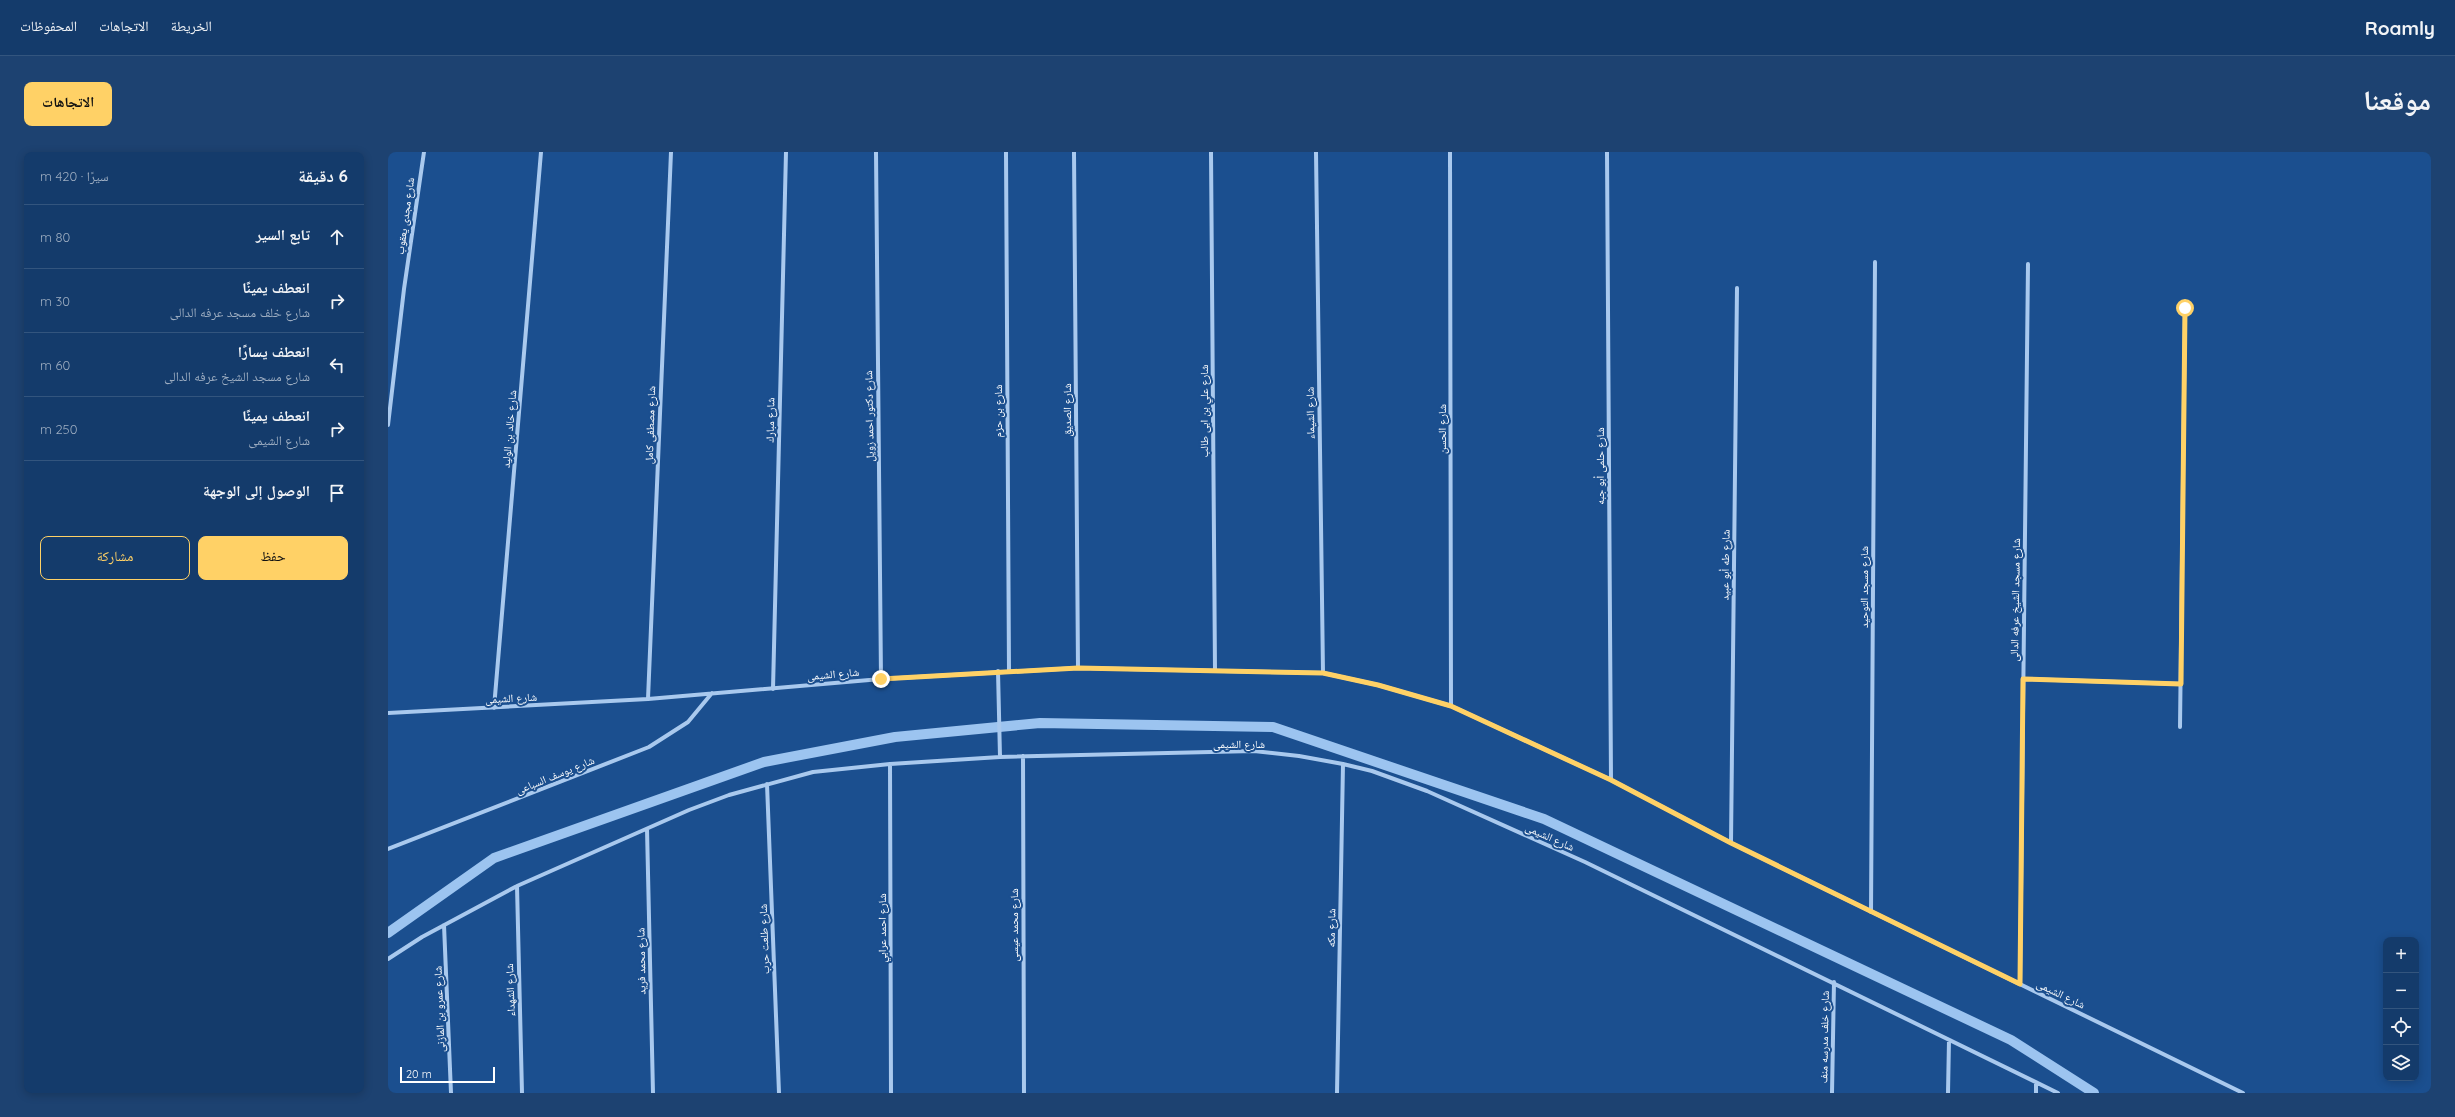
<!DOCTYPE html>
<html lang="ar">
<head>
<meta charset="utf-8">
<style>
  body { margin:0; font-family:Quicksand,"Noto Naskh Arabic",sans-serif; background:#1d4271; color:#f1f3f6; direction:rtl }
  .controls { position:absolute; right:12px; bottom:12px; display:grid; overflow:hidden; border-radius:8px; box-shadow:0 2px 10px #0003 }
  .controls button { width:36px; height:36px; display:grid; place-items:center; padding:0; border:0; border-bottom:1px solid #33557e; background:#143b6b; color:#f1f3f6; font:20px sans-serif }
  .scale { position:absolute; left:12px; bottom:10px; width:95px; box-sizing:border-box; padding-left:4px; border:2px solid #fff; border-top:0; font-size:11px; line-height:14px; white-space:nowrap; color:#fff; -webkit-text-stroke:3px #1b4f8f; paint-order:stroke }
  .stop { position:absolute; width:12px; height:12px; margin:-9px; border:3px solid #ffd166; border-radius:50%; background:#fff }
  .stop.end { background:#ffd166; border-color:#fff; box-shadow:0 1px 4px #0008 }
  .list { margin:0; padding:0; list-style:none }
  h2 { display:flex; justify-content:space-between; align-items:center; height:52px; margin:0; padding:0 16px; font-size:17px }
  h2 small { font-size:13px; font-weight:400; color:#9dadc1 }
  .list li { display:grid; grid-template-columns:26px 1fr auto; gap:12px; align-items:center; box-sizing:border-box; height:64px; padding:0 16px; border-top:1px solid #33557e }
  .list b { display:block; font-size:15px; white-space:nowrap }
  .list p { margin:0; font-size:13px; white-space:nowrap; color:#9dadc1 }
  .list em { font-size:13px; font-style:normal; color:#9dadc1 }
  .actions { display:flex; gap:8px; padding:12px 16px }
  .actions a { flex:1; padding:9px 0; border:1px solid #ffd166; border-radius:8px; text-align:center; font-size:14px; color:#ffd166 }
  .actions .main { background:#ffd166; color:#111 }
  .icon { flex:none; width:22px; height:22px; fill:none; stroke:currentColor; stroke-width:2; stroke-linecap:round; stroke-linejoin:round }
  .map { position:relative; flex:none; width:2043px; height:941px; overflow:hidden; direction:ltr; border-radius:8px }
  header { display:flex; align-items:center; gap:24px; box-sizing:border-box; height:56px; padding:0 20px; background:#143b6b; border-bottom:1px solid #33557e }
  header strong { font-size:19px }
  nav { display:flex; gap:22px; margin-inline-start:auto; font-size:14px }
  .intro { display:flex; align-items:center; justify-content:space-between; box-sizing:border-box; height:96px; padding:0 24px }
  h1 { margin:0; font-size:28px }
  .button { padding:10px 18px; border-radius:8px; background:#ffd166; color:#111; font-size:14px; font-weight:700 }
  main { display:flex; gap:24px; padding:0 24px }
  aside { flex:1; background:#143b6b; border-radius:8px; box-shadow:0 2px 10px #0003 }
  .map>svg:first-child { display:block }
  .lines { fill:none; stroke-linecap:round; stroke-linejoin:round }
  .stream { stroke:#9cc4f0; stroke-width:10 }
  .street { stroke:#a9c9ee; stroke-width:4 }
  .route { stroke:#ffd166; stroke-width:5 }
  .labels { text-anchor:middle; stroke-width:4; stroke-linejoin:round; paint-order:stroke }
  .street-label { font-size:11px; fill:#fff; stroke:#1b4f8f }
</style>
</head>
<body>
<header>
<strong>Roamly</strong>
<nav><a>الخريطة</a><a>الاتجاهات</a><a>المحفوظات</a></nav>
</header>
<div class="intro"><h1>موقعنا</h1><a class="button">الاتجاهات</a></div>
<main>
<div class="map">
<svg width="2043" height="941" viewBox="0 0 2043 941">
  <rect width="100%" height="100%" fill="#1b4f8f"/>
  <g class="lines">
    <path class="stream" d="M 0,781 L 106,706 L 376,610 L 507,585 L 652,571 L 885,575 L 1156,667 L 1623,888 L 1706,941"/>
    <path class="street" d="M 488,0 L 493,527
      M 618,0 L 621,519
      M 686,0 L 690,516
      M 823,0 L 827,518
      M 928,0 L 935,521
      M 1062,0 L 1063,554
      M 1219,0 L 1223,628
      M 0,273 L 16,137 L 36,0
      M 610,519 L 612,605
      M 1635,527 L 1793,532
      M 385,537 L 398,0
      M 260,547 L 283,0
      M 106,556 L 153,0
      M 0,561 L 260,547 L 493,527 L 690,516 L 935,521 L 990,533 L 1063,554 L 1223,628 L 1343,691 L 1855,941
      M 1792,575 L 1797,156
      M 635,604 L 636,941
      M 502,612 L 503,941
      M 379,632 L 391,941
      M 259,677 L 265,941
      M 1343,691 L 1349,136
      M 0,697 L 261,595 L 300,570 L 324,541
      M 129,734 L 134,941
      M 1483,760 L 1487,110
      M 56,773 L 63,941
      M 0,807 L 34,785 L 129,734 L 301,658 L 341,643 L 425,620 L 502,612 L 612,605 L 866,599 L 911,604 L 955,612 L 984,619 L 1039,639 L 1197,710 L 1670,941
      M 1632,832 L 1640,112
      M 949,941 L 955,612
      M 1444,941 L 1446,830
      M 1560,941 L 1561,888
      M 1648,941 L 1648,930"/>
  </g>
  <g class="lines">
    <path class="route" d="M 493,527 L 690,516 L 935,521 L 990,533 L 1063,554 L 1223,628 L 1343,691 L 1632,832 L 1635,527 L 1793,532 L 1797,156"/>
  </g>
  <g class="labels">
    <g class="street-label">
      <text transform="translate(17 64) rotate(-82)" y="4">شارع مجدى يعقوب</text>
      <text transform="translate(679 258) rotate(-90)" y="4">شارع الصديق</text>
      <text transform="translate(610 259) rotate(-90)" y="4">شارع بن حزم</text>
      <text transform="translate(816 259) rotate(-90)" y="4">شارع علي بن ابى طالب</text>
      <text transform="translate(922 261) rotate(-91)" y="4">شارع الشيماء</text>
      <text transform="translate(481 264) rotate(-91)" y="4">شارع دكتور احمد زويل</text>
      <text transform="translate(382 268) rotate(-89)" y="4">شارع مبارك</text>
      <text transform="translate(262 273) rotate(-88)" y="4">شارع مصطفى كامل</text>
      <text transform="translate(121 277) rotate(-85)" y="4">شارع خالد بن الوليد</text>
      <text transform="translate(1054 277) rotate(-90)" y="4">شارع الحسن</text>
      <text transform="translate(1212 314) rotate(-90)" y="4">شارع حلمى أبو جبه</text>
      <text transform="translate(1337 413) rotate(-89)" y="4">شارع طه أبو عبيد</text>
      <text transform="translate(1476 435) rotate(-90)" y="4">شارع مسجد التوحيد</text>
      <text transform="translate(1627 448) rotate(-89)" y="4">شارع مسجد الشيخ عرفه الدالى</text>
      <text transform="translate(445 522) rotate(-5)" y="4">شارع الشيمى</text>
      <text transform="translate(123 546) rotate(-3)" y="4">شارع الشيمى</text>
      <text x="851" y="596">شارع الشيمى</text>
      <text transform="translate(167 623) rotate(-22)" y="4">شارع يوسف السباعى</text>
      <text transform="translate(1162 685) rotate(24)" y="4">شارع الشيمى</text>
      <text transform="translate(626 773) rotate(-90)" y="4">شارع محمد عيسى</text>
      <text transform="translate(494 776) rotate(-90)" y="4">شارع احمد عرابي</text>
      <text transform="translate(943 776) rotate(-89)" y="4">شارع مكه</text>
      <text transform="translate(376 787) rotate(-92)" y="4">شارع طلعت حرب</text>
      <text transform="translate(253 809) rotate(-91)" y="4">شارع محمد فريد</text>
      <text transform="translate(122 838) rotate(-92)" y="4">شارع الشهداء</text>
      <text transform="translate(1673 842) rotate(26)" y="4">شارع الشيمى</text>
      <text transform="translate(51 857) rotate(-92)" y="4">شارع عمرو بن المازنى</text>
      <text transform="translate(1436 885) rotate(-89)" y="4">شارع خلف مدرسه منف</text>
    </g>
  </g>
</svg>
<div class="controls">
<button>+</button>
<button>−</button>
<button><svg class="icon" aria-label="locate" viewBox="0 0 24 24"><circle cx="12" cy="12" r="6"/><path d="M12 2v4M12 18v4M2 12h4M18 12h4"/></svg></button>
<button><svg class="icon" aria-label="layers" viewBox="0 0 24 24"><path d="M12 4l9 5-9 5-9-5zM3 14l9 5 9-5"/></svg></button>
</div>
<div class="scale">20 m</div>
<div class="stop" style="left:1797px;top:156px"></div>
<div class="stop end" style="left:493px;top:527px"></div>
</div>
<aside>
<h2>6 دقيقة<small>سيرًا · 420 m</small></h2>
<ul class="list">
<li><svg class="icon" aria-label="ahead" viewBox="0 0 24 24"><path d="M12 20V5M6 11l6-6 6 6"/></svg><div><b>تابع السير</b></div><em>80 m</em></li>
<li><svg class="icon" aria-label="right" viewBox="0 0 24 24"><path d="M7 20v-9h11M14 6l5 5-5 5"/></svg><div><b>انعطف يمينًا</b><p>شارع خلف مسجد عرفه الدالى</p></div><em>30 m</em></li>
<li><svg class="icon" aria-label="left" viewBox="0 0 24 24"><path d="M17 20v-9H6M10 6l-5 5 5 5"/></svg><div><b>انعطف يسارًا</b><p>شارع مسجد الشيخ عرفه الدالى</p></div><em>60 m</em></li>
<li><svg class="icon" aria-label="right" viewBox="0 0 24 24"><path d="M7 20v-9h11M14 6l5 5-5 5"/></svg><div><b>انعطف يمينًا</b><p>شارع الشيمى</p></div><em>250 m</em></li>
<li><svg class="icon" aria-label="arrive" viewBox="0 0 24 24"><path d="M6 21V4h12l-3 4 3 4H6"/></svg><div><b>الوصول إلى الوجهة</b></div></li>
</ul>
<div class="actions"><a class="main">حفظ</a><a>مشاركة</a></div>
</aside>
</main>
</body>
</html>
